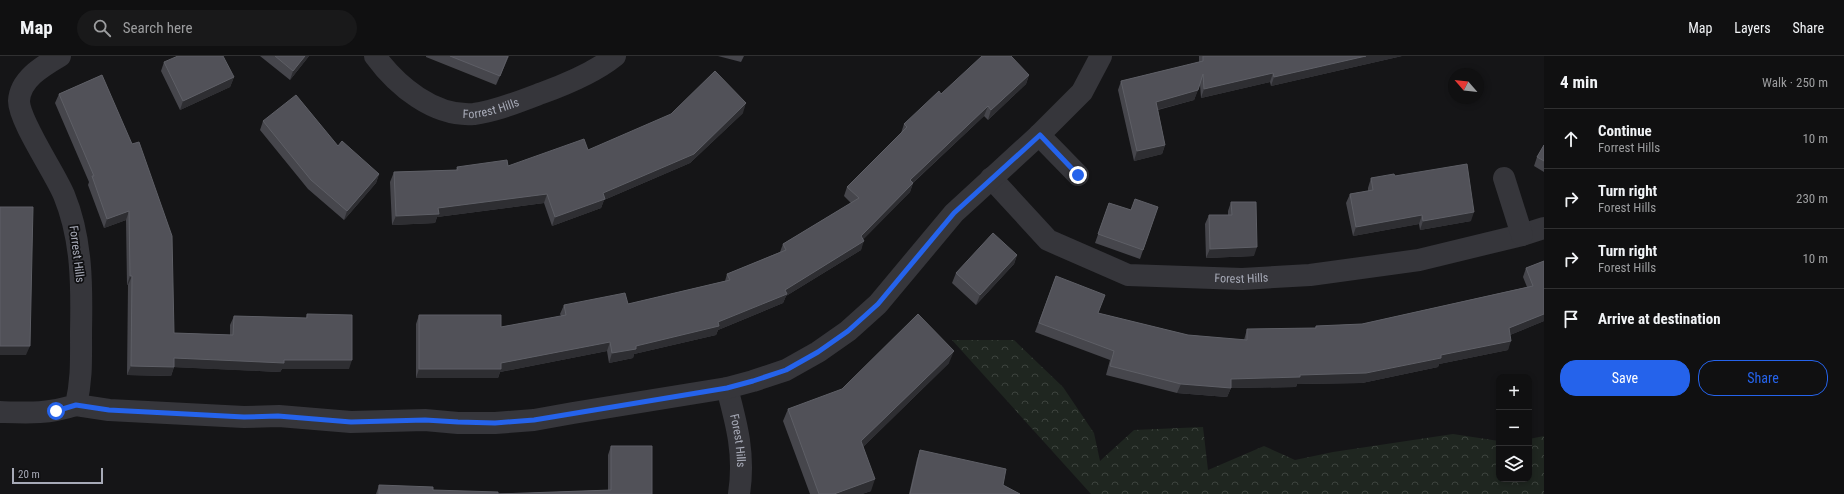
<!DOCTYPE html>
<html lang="en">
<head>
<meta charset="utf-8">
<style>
  body { margin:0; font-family:"Roboto Condensed",sans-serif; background:#19191a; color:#f1f3f6 }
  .controls { position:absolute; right:12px; bottom:12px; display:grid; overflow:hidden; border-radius:8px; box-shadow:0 2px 6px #0003 }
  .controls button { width:36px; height:36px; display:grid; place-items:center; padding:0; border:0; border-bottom:1px solid #303031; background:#101011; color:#f1f3f6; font:20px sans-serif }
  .compass { position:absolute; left:1448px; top:12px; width:36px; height:36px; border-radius:50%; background:#101011; box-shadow:0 2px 6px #0003; rotate:298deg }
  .scale { position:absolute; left:12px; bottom:10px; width:91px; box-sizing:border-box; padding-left:4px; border:2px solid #a7aab7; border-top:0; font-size:11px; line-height:14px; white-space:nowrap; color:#a7aab7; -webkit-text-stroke:3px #101012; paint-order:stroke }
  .stop { position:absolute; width:12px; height:12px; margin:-9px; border:3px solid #2563eb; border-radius:50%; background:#fff }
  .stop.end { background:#2563eb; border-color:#fff; box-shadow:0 1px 4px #0008 }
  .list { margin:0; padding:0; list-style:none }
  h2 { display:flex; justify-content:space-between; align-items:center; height:52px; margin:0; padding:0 16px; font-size:17px }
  h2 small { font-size:13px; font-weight:400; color:#9c9d9f }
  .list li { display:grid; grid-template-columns:26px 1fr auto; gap:12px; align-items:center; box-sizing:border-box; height:60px; padding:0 16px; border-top:1px solid #303031 }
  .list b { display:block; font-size:15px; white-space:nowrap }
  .list p { margin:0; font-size:13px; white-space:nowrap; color:#9c9d9f }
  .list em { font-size:13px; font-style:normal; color:#9c9d9f }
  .actions { display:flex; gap:8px; padding:12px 16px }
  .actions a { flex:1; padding:9px 0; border:1px solid #2563eb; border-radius:16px; text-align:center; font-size:14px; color:#2563eb }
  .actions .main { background:#2563eb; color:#fff }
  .icon { flex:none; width:22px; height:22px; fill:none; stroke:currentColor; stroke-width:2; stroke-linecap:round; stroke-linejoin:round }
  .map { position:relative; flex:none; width:1544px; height:438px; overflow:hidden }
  header { display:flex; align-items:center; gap:24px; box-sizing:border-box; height:56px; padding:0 20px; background:#101011; border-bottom:1px solid #303031 }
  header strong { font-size:19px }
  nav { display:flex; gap:22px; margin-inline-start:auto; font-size:14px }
  .search { width:280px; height:36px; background:#19191a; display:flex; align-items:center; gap:10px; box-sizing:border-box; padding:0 14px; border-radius:22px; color:#9c9d9f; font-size:15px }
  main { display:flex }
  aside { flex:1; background:#101011 }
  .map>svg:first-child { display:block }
  .forest { fill:url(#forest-crowns) }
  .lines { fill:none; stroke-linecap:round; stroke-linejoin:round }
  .street { stroke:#36363b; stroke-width:22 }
  .wall { fill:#46464c }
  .shaded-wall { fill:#2e2e32 }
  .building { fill:#515158; stroke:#5e5f66 }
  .route { stroke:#2563eb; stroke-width:5 }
  .labels { text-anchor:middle; stroke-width:3.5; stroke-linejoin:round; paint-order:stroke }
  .street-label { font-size:12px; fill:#a7aab7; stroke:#101012 }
</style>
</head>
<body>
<header>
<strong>Map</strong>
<div class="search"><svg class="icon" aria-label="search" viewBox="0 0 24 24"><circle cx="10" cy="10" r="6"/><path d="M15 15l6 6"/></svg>Search here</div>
<nav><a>Map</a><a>Layers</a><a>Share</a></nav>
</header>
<main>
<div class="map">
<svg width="1544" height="438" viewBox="0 0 1544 438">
  <defs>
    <pattern id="forest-crowns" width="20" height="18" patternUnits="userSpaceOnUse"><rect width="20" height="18" fill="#1f2620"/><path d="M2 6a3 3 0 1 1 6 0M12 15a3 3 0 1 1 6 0" fill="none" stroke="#3d433e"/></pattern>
  </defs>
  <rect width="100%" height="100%" fill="#151517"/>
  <path class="forest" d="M 952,284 L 1014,284 L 1063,331 L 1094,377 L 1100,405 L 1134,374 L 1203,371 L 1208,414 L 1264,390 L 1295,404 L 1333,396 L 1453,378 L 1499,385 L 1499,423 L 1529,423 L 1529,383 L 1544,380 L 1544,438 L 1091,438 Z"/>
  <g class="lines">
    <g class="street">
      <path id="s1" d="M 375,0 C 397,30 434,61 474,58 C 497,55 520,45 542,37 C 567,28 594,17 615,0"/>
      <path d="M 1039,79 L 1078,119"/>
      <path id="s2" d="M 991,122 L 1048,184 L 1128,219 L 1242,223 L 1310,219 L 1419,204 L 1522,179 L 1544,172"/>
      <path d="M 1504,122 L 1522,179"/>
      <path id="s3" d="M 727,332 C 737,369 745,399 739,438"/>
      <path d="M 76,349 L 109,354 L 244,361 L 279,360 L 351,366 L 425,364 L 458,367 L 495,367 L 534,364 L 573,357 L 727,332 L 753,325 L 786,314 L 818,296 L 848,275 L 878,248 L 954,157 L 1039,79 L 1082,36 L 1101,0"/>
      <path d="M 0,356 C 30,357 47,358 76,349 C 82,323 81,303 81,276 C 82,229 82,183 64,139 C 55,117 19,65 19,45 C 20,23 43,10 60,0"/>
    </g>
  </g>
  <path class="wall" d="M 260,0 L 309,0 L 290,24 Z
    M 426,0 L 509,0 L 496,29 L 426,1 Z
    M 718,0 L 744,0 L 741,6 Z
    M 1199,0 L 1402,0 L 1271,30 L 1270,26 L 1201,42 L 1200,28 L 1194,44 L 1158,54 L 1165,89 L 1162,98 L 1134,105 L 1118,34 L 1121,25 L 1199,6 Z
    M 164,6 L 234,21 L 230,31 L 180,54 L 161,15 Z
    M 102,19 L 174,277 L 230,279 L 230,269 L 234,260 L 306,262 L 307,258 L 349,313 L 282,313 L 280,316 L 174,311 L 171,320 L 127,319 L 128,229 L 127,229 L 126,164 L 104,172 L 88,129 L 89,126 L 55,47 L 59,38 Z
    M 1029,19 L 1026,28 L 988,64 L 984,60 L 913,127 L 910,136 L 863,183 L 861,194 L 786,240 L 783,247 L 718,274 L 716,279 L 634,298 L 633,302 L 609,307 L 607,295 L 500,316 L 498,322 L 416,322 L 416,268 L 419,259 L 501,271 L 561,260 L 560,258 L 564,249 L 628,248 L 725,225 L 727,218 L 780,196 L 783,188 L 851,147 L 844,140 L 847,131 L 901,77 L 904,68 L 941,38 Z
    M 743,57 L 690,107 L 604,144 L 601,152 L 552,170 L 544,147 L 437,161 L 435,167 L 392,169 L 390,126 L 394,116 L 456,114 L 457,111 L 508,110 L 588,94 Z
    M 263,65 L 338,90 L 379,118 L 376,127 L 344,164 L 308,133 L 260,74 Z
    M 1544,89 L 1544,116 L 1534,110 L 1537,101 Z
    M 1395,120 L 1471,165 L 1420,174 L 1419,168 L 1353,180 L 1346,147 L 1350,138 L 1368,135 L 1368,132 L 1371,122 Z
    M 1231,146 L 1254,200 L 1206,202 L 1205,168 L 1209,159 L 1228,159 L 1228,155 Z
    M 1109,147 L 1131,154 L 1158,151 L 1140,203 L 1095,187 Z
    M 1017,199 L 1014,208 L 976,249 L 952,227 L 956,217 Z
    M 1544,205 L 1544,265 L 1510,279 L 1508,294 L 1439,308 L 1438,311 L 1362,327 L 1297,328 L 1296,331 L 1231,332 L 1227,341 L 1177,337 L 1106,319 L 1110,304 L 1035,276 L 1056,220 L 1098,257 L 1188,279 L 1244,284 L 1247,273 L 1315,272 L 1316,270 L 1362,268 L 1527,231 L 1523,221 L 1526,212 Z
    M 949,307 L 863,391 L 871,435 L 862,438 L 810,438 L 783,365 L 788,353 Z
    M 611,390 L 652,438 L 376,438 L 379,429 L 433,434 L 498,438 L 608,434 L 608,399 Z
    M 920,394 L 1003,429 L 1020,438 L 909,438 L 917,403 Z"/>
  <path class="shaded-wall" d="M 305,0 L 309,0 L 290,24 L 293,15 Z
    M 508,0 L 509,0 L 496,29 L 500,20 Z
    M 1366,0 L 1402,0 L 1271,30 L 1274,21 Z
    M 1273,17 L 1270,26 L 1201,42 L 1204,33 Z
    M 1029,19 L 1026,28 L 988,64 L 991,54 Z
    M 234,21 L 230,31 L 180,54 L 183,45 Z
    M 1198,34 L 1194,44 L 1152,55 L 1156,46 Z
    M 746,47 L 743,57 L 690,107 L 604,144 L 601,152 L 552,170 L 555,161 Z
    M 988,50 L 984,60 L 906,133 L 910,124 Z
    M 1165,89 L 1162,98 L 1134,105 L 1137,95 Z
    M 379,118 L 376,127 L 344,164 L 347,155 Z
    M 913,127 L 910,136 L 858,189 L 861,180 Z
    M 547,138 L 544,147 L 437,161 L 435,167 L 392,169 L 396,160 L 438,152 Z
    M 129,155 L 126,164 L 104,172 L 107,163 Z
    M 1474,156 L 1471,165 L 1420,174 L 1423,165 Z
    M 1422,159 L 1419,168 L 1353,180 L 1356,171 Z
    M 864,185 L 861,194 L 786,240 L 783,247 L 718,274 L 716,279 L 634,298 L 633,302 L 609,307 L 612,297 L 636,290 L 718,266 L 785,234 Z
    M 1257,191 L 1254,200 L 1206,202 L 1210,193 Z
    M 1017,199 L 1014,208 L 976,249 L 980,239 Z
    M 130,220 L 132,220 L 128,229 L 127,229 Z
    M 1544,258 L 1544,265 L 1505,281 L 1509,272 Z
    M 1511,285 L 1508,294 L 1439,308 L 1438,311 L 1362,327 L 1297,328 L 1296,331 L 1230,332 L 1231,332 L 1227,341 L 1177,337 L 1181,328 L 1231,323 L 1300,319 L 1441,299 Z
    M 610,286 L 607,295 L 500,316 L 498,322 L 416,322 L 419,313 L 501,307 Z
    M 0,290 L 30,290 L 26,299 L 0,299 Z
    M 954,295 L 949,307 L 857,397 L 861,385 Z
    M 174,302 L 284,304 L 352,304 L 349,313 L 282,313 L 280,316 L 171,311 Z
    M 131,310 L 174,311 L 171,320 L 127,319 Z
    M 875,423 L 871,435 L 862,438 L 834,438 Z"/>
  <path class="building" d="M 178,0 L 223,0 L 234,21 L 183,45 L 164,6 Z
    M 275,0 L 305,0 L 293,15 Z
    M 450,0 L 508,0 L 500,20 Z
    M 982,0 L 1011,0 L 1029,19 L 991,54 L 988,50 L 910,124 L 913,127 L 861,180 L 864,185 L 785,234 L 787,238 L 718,266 L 719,270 L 636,290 L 636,293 L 612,297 L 610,286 L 501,307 L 501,313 L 419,313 L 419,259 L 501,259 L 501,271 L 566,259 L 564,249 L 625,237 L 628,248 L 730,224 L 727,218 L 786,194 L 783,188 L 859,142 L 847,131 L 907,71 L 904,68 L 939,35 L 941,38 Z
    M 1203,0 L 1366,0 L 1274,21 L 1273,17 L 1204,33 L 1203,18 L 1198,34 L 1156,46 L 1165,89 L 1137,95 L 1121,25 L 1203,5 Z
    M 715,15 L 746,47 L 694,98 L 603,137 L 605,143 L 555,161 L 547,138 L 438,152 L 439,158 L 396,160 L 394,116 L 458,114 L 457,111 L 507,104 L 508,110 L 584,83 L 588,94 L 671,58 Z
    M 102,19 L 132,88 L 139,86 L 172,180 L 174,277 L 233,279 L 234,260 L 307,262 L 307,258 L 352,259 L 352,304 L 284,304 L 284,307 L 174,302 L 174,311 L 131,310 L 132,220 L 130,220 L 129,155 L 107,163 L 92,120 L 94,120 L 59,38 Z
    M 296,39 L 338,90 L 342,85 L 379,118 L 347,155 L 311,124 L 263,65 Z
    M 1544,89 L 1544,105 L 1537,101 Z
    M 1467,108 L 1474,156 L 1423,165 L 1422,159 L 1356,171 L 1350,138 L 1373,134 L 1371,122 L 1394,118 L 1395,120 Z
    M 1135,143 L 1158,151 L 1143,194 L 1098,178 L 1109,147 L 1131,154 Z
    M 1231,146 L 1256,146 L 1257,191 L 1210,193 L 1209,159 L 1232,159 Z
    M 0,151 L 33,151 L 30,290 L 0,290 Z
    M 993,177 L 1017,199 L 980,239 L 956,217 Z
    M 1544,205 L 1544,258 L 1509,272 L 1511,285 L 1441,299 L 1441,302 L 1366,317 L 1300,319 L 1300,321 L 1231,323 L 1231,332 L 1181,328 L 1110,310 L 1114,295 L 1039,267 L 1056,220 L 1105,239 L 1098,257 L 1188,279 L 1247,284 L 1247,273 L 1316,272 L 1316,270 L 1362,268 L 1533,230 L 1526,212 Z
    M 918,258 L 954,295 L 861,385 L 875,423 L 834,438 L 819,438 L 788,353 L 842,333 Z
    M 611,390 L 652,390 L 652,438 L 379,438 L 379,429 L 433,431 L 433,434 L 498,436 L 498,438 L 611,434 Z
    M 920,394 L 1006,413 L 1003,429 L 1020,438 L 910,438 Z"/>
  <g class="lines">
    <path class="route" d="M 56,355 L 76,349 L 109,354 L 244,361 L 278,360 L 351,366 L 425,364 L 458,366 L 495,367 L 534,364 L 727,332 L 753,325 L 786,314 L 818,296 L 848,275 L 878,248 L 954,157 L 1040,79 L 1078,119"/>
  </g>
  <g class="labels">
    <g class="street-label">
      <text dy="4" stroke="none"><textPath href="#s1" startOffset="137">Forrest Hills</textPath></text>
      <text transform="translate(77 198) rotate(83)" y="4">Forrest Hills</text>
      <text dy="4" stroke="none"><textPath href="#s2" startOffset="285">Forest Hills</textPath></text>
      <text dy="4" stroke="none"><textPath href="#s3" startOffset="54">Forest Hills</textPath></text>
    </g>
  </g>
</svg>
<div class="controls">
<button>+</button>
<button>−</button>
<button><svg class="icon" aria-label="layers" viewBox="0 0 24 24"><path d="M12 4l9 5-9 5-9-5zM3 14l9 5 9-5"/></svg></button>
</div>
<svg class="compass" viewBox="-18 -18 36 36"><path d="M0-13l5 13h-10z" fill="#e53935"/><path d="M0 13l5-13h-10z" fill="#9c9d9f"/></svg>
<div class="scale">20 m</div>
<div class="stop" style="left:56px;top:355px"></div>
<div class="stop end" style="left:1078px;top:119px"></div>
</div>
<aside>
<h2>4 min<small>Walk · 250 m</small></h2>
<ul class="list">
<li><svg class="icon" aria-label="ahead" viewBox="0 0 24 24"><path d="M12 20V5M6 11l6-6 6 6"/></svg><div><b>Continue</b><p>Forrest Hills</p></div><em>10 m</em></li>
<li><svg class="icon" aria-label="right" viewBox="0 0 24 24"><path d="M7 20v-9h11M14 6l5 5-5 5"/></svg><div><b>Turn right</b><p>Forest Hills</p></div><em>230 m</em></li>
<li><svg class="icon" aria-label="right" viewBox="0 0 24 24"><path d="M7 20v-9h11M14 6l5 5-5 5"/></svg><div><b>Turn right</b><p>Forest Hills</p></div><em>10 m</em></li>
<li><svg class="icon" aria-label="arrive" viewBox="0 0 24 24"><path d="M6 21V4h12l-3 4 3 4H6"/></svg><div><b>Arrive at destination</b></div></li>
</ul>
<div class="actions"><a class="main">Save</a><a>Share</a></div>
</aside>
</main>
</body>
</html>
